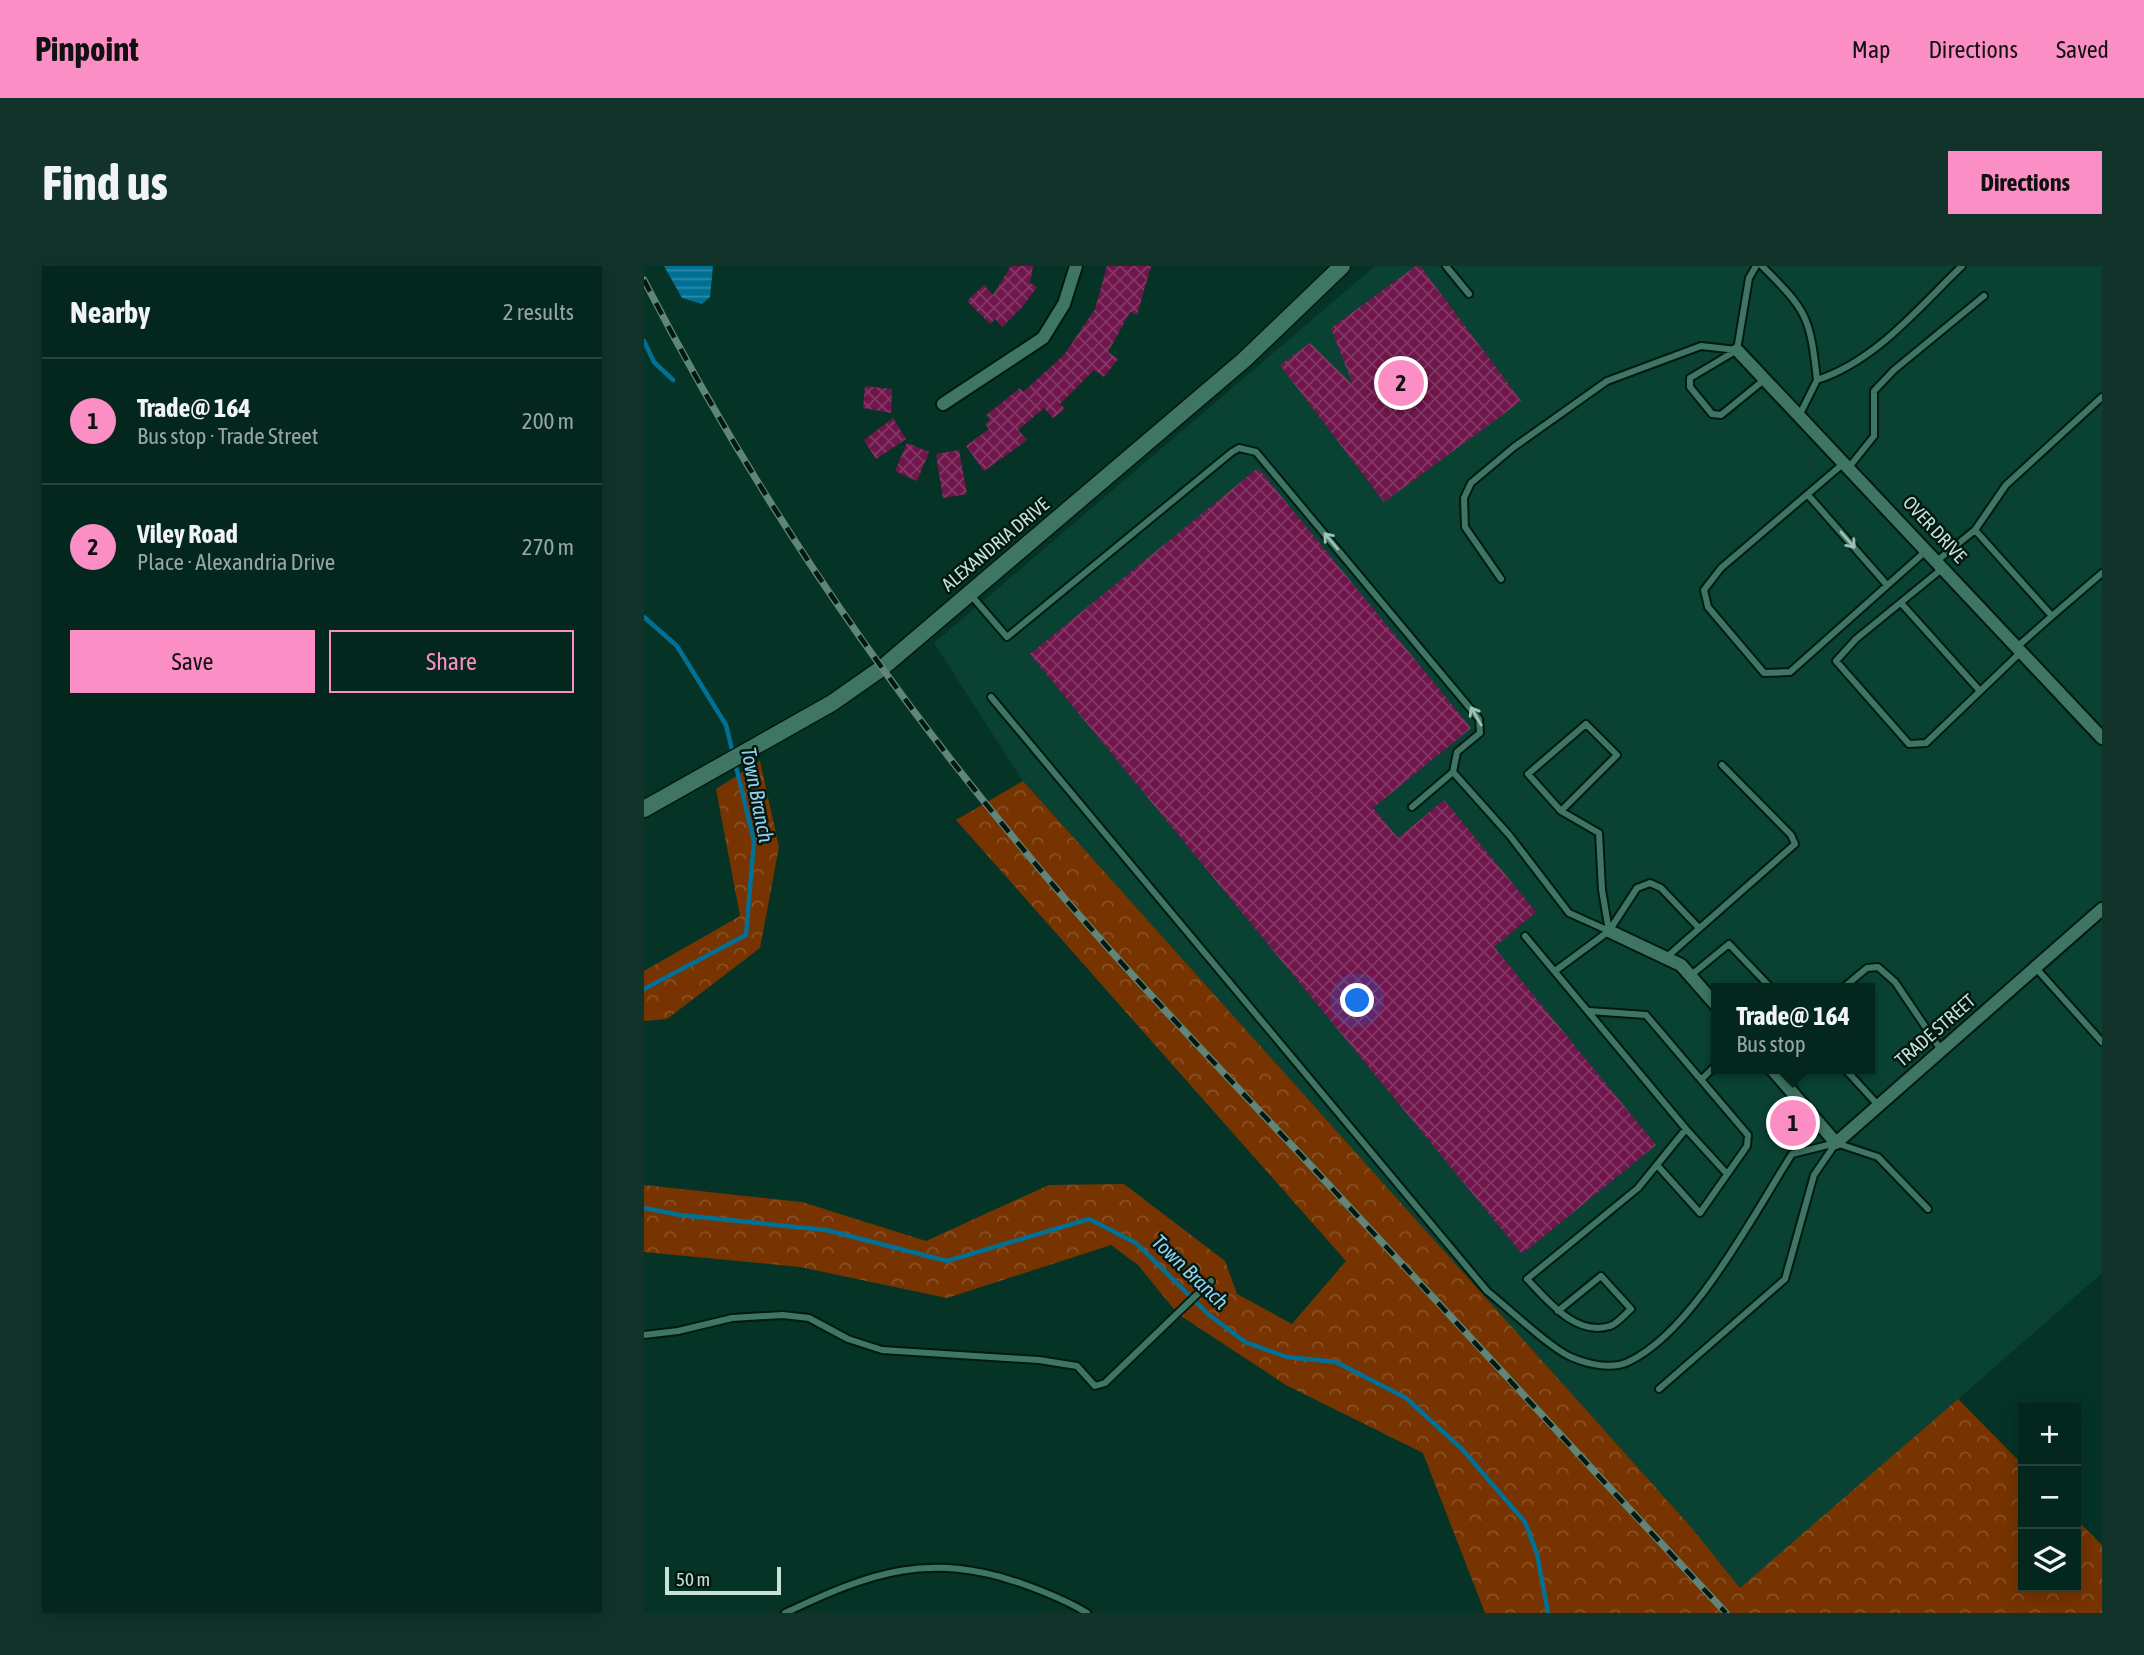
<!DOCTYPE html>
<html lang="en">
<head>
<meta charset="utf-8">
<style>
  body { margin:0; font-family:"Asap Condensed",sans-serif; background:#12332a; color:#f1f3f6 }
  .controls { position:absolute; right:21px; bottom:21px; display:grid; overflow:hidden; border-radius:0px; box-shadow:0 4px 18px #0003 }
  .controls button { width:63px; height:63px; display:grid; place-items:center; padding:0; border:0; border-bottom:2px solid #25443b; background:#04271d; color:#f1f3f6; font:35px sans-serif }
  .scale { position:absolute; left:21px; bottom:18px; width:116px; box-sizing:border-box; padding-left:7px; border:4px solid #c7e3d8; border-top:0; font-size:19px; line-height:24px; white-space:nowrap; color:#c7e3d8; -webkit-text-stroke:5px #021811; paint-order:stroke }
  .you { position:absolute; left:714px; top:735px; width:24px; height:24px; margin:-18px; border:5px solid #fff; border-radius:50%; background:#1a73e8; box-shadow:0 0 0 10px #1a73e833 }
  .badge { display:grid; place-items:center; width:46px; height:46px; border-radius:50%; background:#fb8fc5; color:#111; font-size:23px; font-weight:700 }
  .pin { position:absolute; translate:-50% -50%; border:4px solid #fff; box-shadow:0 2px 7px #0006 }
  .popup { position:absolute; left:1067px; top:717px; width:164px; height:91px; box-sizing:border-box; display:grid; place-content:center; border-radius:0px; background:#04271d; filter:drop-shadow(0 2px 5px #0005); font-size:23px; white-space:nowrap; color:#97a5a4 }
  .popup b { font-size:26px; color:#f1f3f6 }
  .popup::after { content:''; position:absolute; left:50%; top:100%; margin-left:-14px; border:14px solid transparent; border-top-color:#04271d }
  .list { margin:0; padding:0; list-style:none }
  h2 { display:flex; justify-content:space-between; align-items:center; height:91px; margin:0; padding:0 28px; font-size:30px }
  h2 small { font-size:23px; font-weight:400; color:#97a5a4 }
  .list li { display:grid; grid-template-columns:46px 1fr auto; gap:21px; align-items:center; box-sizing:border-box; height:126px; padding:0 28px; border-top:2px solid #25443b }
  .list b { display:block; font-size:26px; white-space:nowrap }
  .list p { margin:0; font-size:23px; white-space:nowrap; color:#97a5a4 }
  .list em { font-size:23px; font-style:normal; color:#97a5a4 }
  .actions { display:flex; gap:14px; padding:21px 28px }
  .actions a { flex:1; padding:16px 0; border:2px solid #fb8fc5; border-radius:0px; text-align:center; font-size:24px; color:#fb8fc5 }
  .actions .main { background:#fb8fc5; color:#111 }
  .icon { flex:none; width:38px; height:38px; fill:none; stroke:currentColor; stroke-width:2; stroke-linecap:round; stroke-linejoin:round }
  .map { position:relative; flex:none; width:1458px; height:1347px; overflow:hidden; border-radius:0px }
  header { display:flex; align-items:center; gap:42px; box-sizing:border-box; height:98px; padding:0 35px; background:#fb8fc5; color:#111 }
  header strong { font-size:33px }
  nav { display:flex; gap:38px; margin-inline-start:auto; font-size:24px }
  .intro { display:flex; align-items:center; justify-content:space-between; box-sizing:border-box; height:168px; padding:0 42px }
  h1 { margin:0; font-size:49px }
  .button { padding:18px 32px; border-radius:0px; background:#fb8fc5; color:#111; font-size:24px; font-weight:700 }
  main { display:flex; gap:42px; padding:0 42px }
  aside { flex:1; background:#04271d; border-radius:0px; box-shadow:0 4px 18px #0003 }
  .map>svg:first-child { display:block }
  .built { fill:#094233; fill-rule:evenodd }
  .forest { fill:url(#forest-crowns) }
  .water { fill:url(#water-rules) }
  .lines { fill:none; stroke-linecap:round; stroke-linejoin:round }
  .stream { stroke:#007095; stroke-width:4.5 }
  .building { fill:url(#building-cross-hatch) }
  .service-casing { stroke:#001911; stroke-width:10 }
  .minor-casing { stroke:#001911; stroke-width:16 }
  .tertiary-casing { stroke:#001911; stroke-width:19 }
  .service { stroke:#3e7663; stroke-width:6 }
  .minor { stroke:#3e7663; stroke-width:12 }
  .tertiary { stroke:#3e7663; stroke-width:16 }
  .rail-casing { stroke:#60867a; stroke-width:7 }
  .rail { stroke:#021811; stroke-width:4.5; stroke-dasharray:13; stroke-linecap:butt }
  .oneway { stroke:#9ec2b5 }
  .labels { text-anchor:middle; stroke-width:5; stroke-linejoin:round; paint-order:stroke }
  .street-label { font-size:19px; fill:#c7e3d8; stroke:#021811 }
  .water-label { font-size:21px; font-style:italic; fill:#90d2f2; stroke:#021811 }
</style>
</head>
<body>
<header>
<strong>Pinpoint</strong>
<nav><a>Map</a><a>Directions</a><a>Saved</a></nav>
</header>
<div class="intro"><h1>Find us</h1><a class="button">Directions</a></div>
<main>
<aside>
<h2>Nearby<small>2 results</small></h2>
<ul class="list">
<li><span class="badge">1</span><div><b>Trade@ 164</b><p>Bus stop · Trade Street</p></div><em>200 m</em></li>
<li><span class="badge">2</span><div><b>Viley Road</b><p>Place · Alexandria Drive</p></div><em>270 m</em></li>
</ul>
<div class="actions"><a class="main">Save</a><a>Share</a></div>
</aside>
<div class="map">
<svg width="1458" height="1347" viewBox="0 0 1458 1347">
  <defs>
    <pattern id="forest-crowns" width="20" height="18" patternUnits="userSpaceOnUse" patternTransform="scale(1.75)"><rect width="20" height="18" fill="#773401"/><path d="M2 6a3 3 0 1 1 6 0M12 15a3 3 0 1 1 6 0" fill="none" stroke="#895125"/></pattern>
    <pattern id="water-rules" width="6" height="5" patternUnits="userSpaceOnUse" patternTransform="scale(1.75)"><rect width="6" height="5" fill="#007095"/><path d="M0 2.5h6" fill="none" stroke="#308ba8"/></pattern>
    <pattern id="building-cross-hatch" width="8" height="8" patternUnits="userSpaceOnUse" patternTransform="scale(1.75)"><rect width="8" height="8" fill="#71164c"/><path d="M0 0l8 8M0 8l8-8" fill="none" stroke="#843865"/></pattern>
  </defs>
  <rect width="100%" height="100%" fill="#053427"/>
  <path class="built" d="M 731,0 L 1458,0 L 1458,1007 L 1097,1323 L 1047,1261 L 379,515 L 290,377 ZM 1072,722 L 1226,722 L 1226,803 L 1072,803 Z"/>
  <path class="forest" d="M 116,495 L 135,581 L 116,682 L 23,753 L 0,755 L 0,705 L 96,650 L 72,523 Z
    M 379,515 L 1047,1261 L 1096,1322 L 1314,1133 L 1379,1199 L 1379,1321 L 1432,1321 L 1432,1253 L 1458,1279 L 1458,1347 L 841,1347 L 779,1187 L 642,1119 L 534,1048 L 494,999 L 467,979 L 303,1032 L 156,1001 L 0,986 L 0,919 L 158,936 L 282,975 L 405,919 L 480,918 L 581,995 L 593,1028 L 648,1058 L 702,995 L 312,554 Z"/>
  <path class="water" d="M 20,0 L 69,0 L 66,31 L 58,38 L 38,32 Z"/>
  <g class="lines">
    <path class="stream" d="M 0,75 L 10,96 L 29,114
      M 0,351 L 33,380 L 82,459 L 110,575 L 102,669 L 0,723
      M 0,942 L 36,949 L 182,964 L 303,995 L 445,953 L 492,977 L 564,1048 L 601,1076 L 643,1091 L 692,1096 L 762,1132 L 818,1183 L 881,1256 L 893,1288 L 904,1347"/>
  </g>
  <path class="building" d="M 367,0 L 389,0 L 386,17 L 393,21 L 379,40 L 358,61 L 351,53 L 346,58 L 323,35 L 340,19 L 349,29 Z
    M 463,0 L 507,0 L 493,49 L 486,46 L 464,86 L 474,93 L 460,111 L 450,104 L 416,138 L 421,143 L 409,152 L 400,142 L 374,164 L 383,174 L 340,205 L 322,180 L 345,163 L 341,158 L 346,154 L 342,149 L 376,122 L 379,126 L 420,89 L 451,43 Z
    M 772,0 L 776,0 L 877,135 L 740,236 L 636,99 L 666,77 L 709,119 L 687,62 Z
    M 221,120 L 248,123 L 247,147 L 219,142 Z
    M 249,152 L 262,173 L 232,193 L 220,174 Z
    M 263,177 L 285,186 L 273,215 L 251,205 Z
    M 315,184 L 323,228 L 299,232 L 292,188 Z
    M 614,202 L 827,462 L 729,542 L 754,572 L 800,534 L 892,646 L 850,681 L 1012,879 L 878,988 L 386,388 Z"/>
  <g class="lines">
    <defs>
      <path id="service" d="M 802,0 L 825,28
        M 1112,0 L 1105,12 L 1093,84 L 1046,112 L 1046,121 L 1068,148 L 1077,149 L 1120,114
        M 1118,0 C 1163,45 1166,50 1173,114
        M 1156,148 L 1173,114 C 1232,95 1274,42 1318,0
        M 1200,197 L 1077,302 L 1060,324 L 1064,341 L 1120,407 L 1146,406 L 1283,284
        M 1206,200 L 1230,170 L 1230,125 L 1250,104 L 1340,30
        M 1164,229 L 1243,319
        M 1331,264 L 1362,219 L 1458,131
        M 1294,294 L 1331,264 L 1408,350 L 1374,380
        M 1299,302 L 1212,373 L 1192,395 L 1265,478 L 1282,477 L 1378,385
        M 857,313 L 821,261 L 820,232 L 827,217 L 870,181 L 963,115 L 1057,80 L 1093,84
        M 326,328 L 363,371 L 588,186 L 595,182 L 612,186 L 835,453 L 836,467 L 813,486 L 809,506
        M 1257,337 L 1336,425
        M 1408,350 L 1458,307
        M 347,431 L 843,1025 C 863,1041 906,1082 927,1091 C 943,1098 967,1104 984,1096 C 1049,1066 1109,949 1148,888 L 1192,877 L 1234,891 L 1284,943
        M 768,541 L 809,506 L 866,570 L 925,647 L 965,665
        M 917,545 L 973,489 L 942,458 L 884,508 L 917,545 L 955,567 L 958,624 L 965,665
        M 881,670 L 1042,863 L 994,922 L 883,1013 C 903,1034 932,1071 966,1060 C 973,1058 981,1048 987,1043 L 957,1010 L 914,1045
        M 1024,690 L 1151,578 L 1147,569 L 1078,499
        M 1391,701 L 1458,776
        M 911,705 L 965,665 L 993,622 L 1006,617 L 1017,622 L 1055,662
        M 1046,710 L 1085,678 L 1127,722
        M 1199,722 L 1223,702 L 1234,701 L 1251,716 L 1297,784
        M 945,745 L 1002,749 L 1104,869 L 1103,880 L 1056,947 L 1013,899
        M 1201,803 L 1234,839
        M 1057,814 L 1072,799
        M 1042,863 L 1083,908
        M 0,1069 L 34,1065 L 88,1052 L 139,1049 L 165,1052 L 204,1073 L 238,1084 L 395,1094 L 433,1100 L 451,1120 L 461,1117 L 567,1015
        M 1015,1123 L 1141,1013 L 1170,909 L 1192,877
        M 141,1347 C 228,1306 284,1285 379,1318 C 401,1326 424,1335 443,1347"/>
      <path id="minor" d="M 1093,84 L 1458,472
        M 299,138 L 399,72 L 420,38 L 432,0
        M 965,665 L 1037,699 L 1072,739
        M 1128,803 L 1192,877 L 1458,643"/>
      <path id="tertiary" d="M 0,543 L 188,437 L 238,402 L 600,94 L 698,0"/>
    </defs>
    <use href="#service" class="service-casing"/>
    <use href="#minor" class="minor-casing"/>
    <use href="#tertiary" class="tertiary-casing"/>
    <use href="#service" class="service"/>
    <use href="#minor" class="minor"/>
    <use href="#tertiary" class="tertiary"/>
    <defs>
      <path id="rail" d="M 0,14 C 105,219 236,413 384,589 C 474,698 573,799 670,903 C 807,1051 944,1199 1082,1347"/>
    </defs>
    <use href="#rail" class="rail-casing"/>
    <use href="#rail" class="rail"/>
  </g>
  <defs><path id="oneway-shaft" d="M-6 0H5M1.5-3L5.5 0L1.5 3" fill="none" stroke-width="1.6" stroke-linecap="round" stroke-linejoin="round" transform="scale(1.75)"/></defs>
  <g class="oneway">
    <use href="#oneway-shaft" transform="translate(1204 274) rotate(49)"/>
    <use href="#oneway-shaft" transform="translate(687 275) rotate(-130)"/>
    <use href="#oneway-shaft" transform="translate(832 450) rotate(-120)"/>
  </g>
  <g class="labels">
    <g class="street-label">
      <text transform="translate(1291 263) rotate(47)" y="7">OVER DRIVE</text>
      <text transform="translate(351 278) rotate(-40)" y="7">ALEXANDRIA DRIVE</text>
      <text transform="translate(1291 764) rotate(-41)" y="7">TRADE STREET</text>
    </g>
    <g class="water-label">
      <text transform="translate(113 529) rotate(79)" y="7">Town Branch</text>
      <text transform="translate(546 1006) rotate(44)" y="7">Town Branch</text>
    </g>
  </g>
</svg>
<div class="controls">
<button>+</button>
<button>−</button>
<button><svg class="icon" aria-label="layers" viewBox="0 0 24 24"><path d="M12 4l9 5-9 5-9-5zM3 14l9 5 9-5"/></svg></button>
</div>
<div class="scale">50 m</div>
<div class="you"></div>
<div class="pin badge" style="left:1149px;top:857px">1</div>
<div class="popup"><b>Trade@ 164</b>Bus stop</div>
<div class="pin badge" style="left:757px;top:117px">2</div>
</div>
</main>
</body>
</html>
